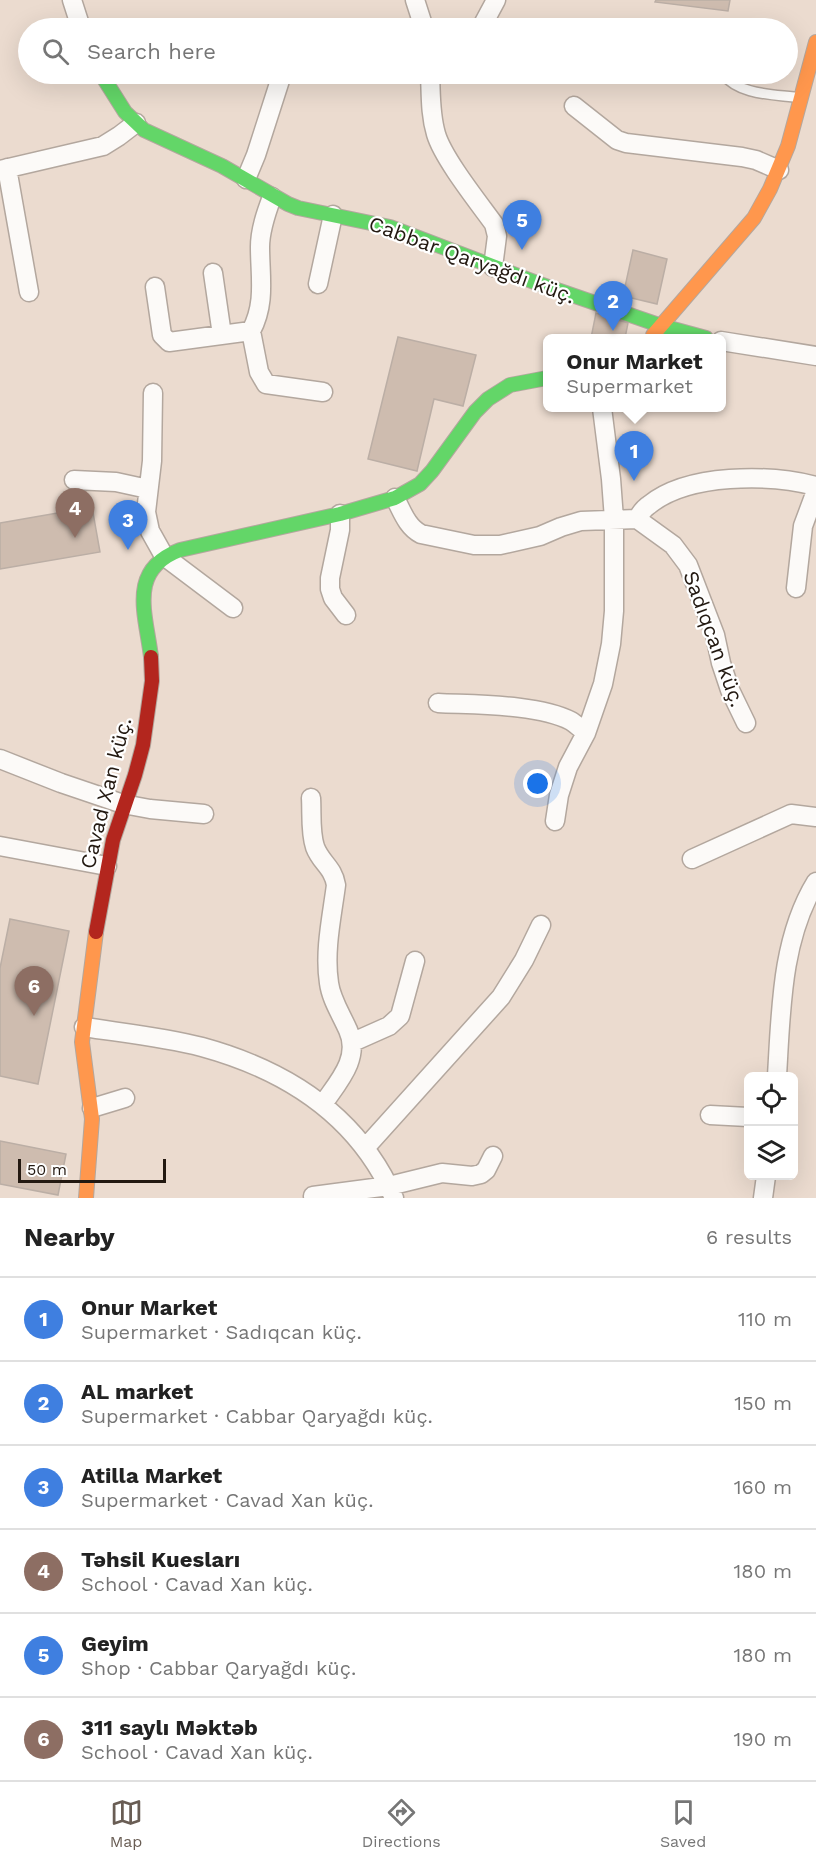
<!DOCTYPE html>
<html lang="en">
<head>
<meta charset="utf-8">
<style>
  body { margin:0; font-family:"Work Sans",sans-serif; background:#f2f2f2; color:#222 }
  .controls { position:absolute; right:18px; bottom:18px; display:grid; overflow:hidden; border-radius:9px; box-shadow:0 6px 24px #0002 }
  .controls button { width:54px; height:54px; display:grid; place-items:center; padding:0; border:0; border-bottom:2px solid #e0e0e0; background:#fff; color:#222; font:30px sans-serif }
  .scale { position:absolute; left:18px; bottom:15px; width:148px; box-sizing:border-box; padding-left:6px; border:3px solid #231911; border-top:0; font-size:16px; line-height:21px; white-space:nowrap; color:#231911; -webkit-text-stroke:4px #fff; paint-order:stroke }
  .you { position:absolute; left:538px; top:784px; width:21px; height:21px; margin:-15px; border:4px solid #fff; border-radius:50%; background:#1a73e8; box-shadow:0 0 0 9px #1a73e833 }
  .badge { display:grid; place-items:center; width:39px; height:39px; border-radius:50%; background:#695d54; color:#fff; font-size:20px; font-weight:700 }
  .pin { position:absolute; translate:-50% -50px; filter:drop-shadow(0 2px 3px #0008) }
  .pin::after { content:''; position:absolute; top:32px; width:21px; height:18px; background:inherit; clip-path:polygon(0 0,100% 0,50% 100%) }
  .popup { position:absolute; left:543px; top:334px; width:183px; height:78px; box-sizing:border-box; display:grid; place-content:center; border-radius:9px; background:#fff; filter:drop-shadow(0 2px 4px #0005); font-size:20px; white-space:nowrap; color:#767676 }
  .popup b { font-size:22px; color:#222 }
  .popup::after { content:''; position:absolute; left:50%; top:100%; margin-left:-12px; border:12px solid transparent; border-top-color:#fff }
  .list { margin:0; padding:0; list-style:none }
  h2 { display:flex; justify-content:space-between; align-items:center; height:78px; margin:0; padding:0 24px; font-size:26px }
  h2 small { font-size:20px; font-weight:400; color:#767676 }
  .list li { display:grid; grid-template-columns:39px 1fr auto; gap:18px; align-items:center; box-sizing:border-box; height:84px; padding:0 24px; border-top:2px solid #e0e0e0 }
  .list b { display:block; font-size:22px; white-space:nowrap }
  .list p { margin:0; font-size:20px; white-space:nowrap; color:#767676 }
  .list em { font-size:20px; font-style:normal; color:#767676 }
  .icon { flex:none; width:33px; height:33px; fill:none; stroke:currentColor; stroke-width:2; stroke-linecap:round; stroke-linejoin:round }
  .map { position:relative; flex:none; width:816px; height:1198px; overflow:hidden }
  .search { position:absolute; background:#fff; box-shadow:0 6px 24px #0002; left:18px; right:18px; top:18px; height:66px; display:flex; align-items:center; gap:15px; box-sizing:border-box; padding:0 21px; border-radius:33px; color:#767676; font-size:22px }
  .sheet { height:582px; background:#fff }
  nav { display:flex; justify-content:space-around; align-items:center; box-sizing:border-box; height:84px; border-top:2px solid #e0e0e0; background:#fff; font-size:16px; color:#767676 }
  nav a { display:grid; justify-items:center; gap:3px }
  nav .on { color:#695d54 }
  .map>svg:first-child { display:block }
  .building { fill:#cebcaf; stroke:#bbaea5; stroke-width:1.5 }
  .lines { fill:none; stroke-linecap:round; stroke-linejoin:round }
  .lane-casing { stroke:#b3a79e; stroke-width:12 }
  .street-casing { stroke:#b3a79e; stroke-width:21 }
  .fast-casing { stroke:#b3a79e; stroke-width:16 }
  .slow-casing { stroke:#b3a79e; stroke-width:16 }
  .jam-casing { stroke:#b3a79e; stroke-width:16 }
  .lane { stroke:#fcfaf8; stroke-width:9 }
  .street { stroke:#fcfaf8; stroke-width:18 }
  .fast { stroke:#63d668; stroke-width:14 }
  .slow { stroke:#ff974d; stroke-width:14 }
  .jam { stroke:#b3261e; stroke-width:14 }
  .labels { text-anchor:middle; stroke-width:4.5; stroke-linejoin:round; paint-order:stroke }
  .street-label { font-size:21px; fill:#231911; stroke:#fff }
</style>
</head>
<body>
<div class="map">
<svg width="816" height="1198" viewBox="0 0 816 1198">
  <rect width="100%" height="100%" fill="#ebdbcf"/>
  <path class="building" d="M 656,0 L 730,0 L 728,11 L 655,2 Z
    M 633,250 L 667,259 L 657,304 L 623,296 Z
    M 596,313 L 628,323 L 625,338 L 591,338 Z
    M 398,337 L 476,355 L 463,406 L 434,399 L 417,471 L 368,459 Z
    M 92,507 L 100,552 L 0,569 L 0,523 Z
    M 10,919 L 69,931 L 38,1084 L 0,1076 L 0,968 Z
    M 0,1141 L 66,1154 L 58,1195 L 0,1184 Z"/>
  <g class="lines">
    <defs>
      <path id="lane" d="M 684,24 L 688,28
        M 723,74 C 740,96 775,94 801,98"/>
      <path id="street" d="M 72,0 L 81,28
        M 415,0 L 424,28
        M 481,28 L 496,0
        M 430,74 C 431,94 430,114 436,134 C 443,158 478,202 494,224 L 497,236 L 493,267
        M 574,106 L 617,140 L 626,143 L 742,157 L 756,160 L 779,170
        M 7,168 L 29,292
        M 0,170 L 103,146 L 119,136 L 136,123
        M 246,179 L 256,155 L 282,74
        M 213,273 L 222,335
        M 318,284 L 333,215
        M 155,287 L 162,335 L 169,342 L 251,331 C 266,303 260,277 260,247 C 260,230 266,213 272,197
        M 251,331 L 259,372 L 266,384 L 323,392
        M 721,341 L 816,356
        M 153,393 L 152,461 L 146,512 L 150,531 L 164,556 L 233,608
        M 74,480 L 116,482 L 148,489
        M 395,498 C 402,511 407,527 421,534 L 474,545 L 500,545 L 540,536 L 561,527 L 581,521 L 637,519 L 673,545 L 688,565 L 715,635 L 721,663 L 730,690 L 746,723
        M 340,514 L 340,530 L 330,578 L 330,589 L 333,598 L 346,615
        M 637,519 C 640,514 644,508 649,505 C 688,473 769,474 816,486
        M 796,588 L 803,526 L 816,491
        M 438,703 C 476,705 538,704 571,721 C 576,724 581,729 586,733
        M 0,759 L 61,783 L 123,804 L 150,809 L 204,814
        M 311,798 C 312,813 310,832 315,847 C 321,863 333,867 336,885 C 332,916 324,951 329,983 C 331,999 341,1014 348,1030 C 361,1058 338,1082 323,1104
        M 555,821 L 559,795 L 568,767 L 586,733 L 603,684 L 611,644 L 614,611 L 614,519 L 611,479 L 602,408
        M 0,846 L 107,866
        M 692,859 L 791,814 L 816,817
        M 84,1027 C 123,1033 163,1037 202,1047 C 286,1070 358,1116 394,1198
        M 353,1042 L 389,1026 L 400,1016 L 415,961
        M 777,1076 C 781,1011 781,939 816,882
        M 92,1108 L 125,1098
        M 710,1115 L 748,1117
        M 366,1147 L 501,997 L 524,960 L 541,925
        M 313,1196 L 389,1186 L 442,1173 L 472,1176 L 481,1174 L 486,1170 L 493,1156
        M 763,1198 L 766,1176"/>
      <path id="fast" d="M 101,74 L 125,112 L 144,130 L 222,166 L 288,204 L 298,208 L 390,227 L 537,283 L 662,326 L 706,338
        M 151,657 C 146,614 127,570 180,550 L 340,514 L 395,498 L 420,484 L 432,471 L 475,412 L 488,399 L 510,385 L 547,378"/>
      <path id="slow" d="M 653,335 L 754,218 L 770,189 L 788,146 L 816,42
        M 86,1198 L 92,1119 L 82,1042 L 96,932"/>
      <path id="jam" d="M 96,932 L 113,840 L 135,775 L 143,745 L 152,681 L 151,657"/>
    </defs>
    <use href="#lane" class="lane-casing"/>
    <use href="#street" class="street-casing"/>
    <use href="#fast" class="fast-casing"/>
    <use href="#slow" class="slow-casing"/>
    <use href="#jam" class="jam-casing"/>
    <use href="#lane" class="lane"/>
    <use href="#street" class="street"/>
    <use href="#fast" class="fast"/>
    <use href="#slow" class="slow"/>
    <use href="#jam" class="jam"/>
  </g>
  <g class="labels">
    <g class="street-label">
      <text transform="translate(472 260) rotate(20)" y="7">Cabbar Qaryağdı küç.</text>
      <text transform="translate(714 639) rotate(70)" y="7">Sadıqcan küç.</text>
      <text transform="translate(106 793) rotate(-76)" y="7">Cavad Xan küç.</text>
    </g>
  </g>
</svg>
<div class="controls">
<button><svg class="icon" aria-label="locate" viewBox="0 0 24 24"><circle cx="12" cy="12" r="6"/><path d="M12 2v4M12 18v4M2 12h4M18 12h4"/></svg></button>
<button><svg class="icon" aria-label="layers" viewBox="0 0 24 24"><path d="M12 4l9 5-9 5-9-5zM3 14l9 5 9-5"/></svg></button>
</div>
<div class="scale">50 m</div>
<div class="you"></div>
<div class="pin badge" style="left:634px;top:481px;background:#3f7fe0">1</div>
<div class="popup"><b>Onur Market</b>Supermarket</div>
<div class="pin badge" style="left:613px;top:331px;background:#3f7fe0">2</div>
<div class="pin badge" style="left:128px;top:550px;background:#3f7fe0">3</div>
<div class="pin badge" style="left:75px;top:538px;background:#8d6e63">4</div>
<div class="pin badge" style="left:522px;top:250px;background:#3f7fe0">5</div>
<div class="pin badge" style="left:34px;top:1016px;background:#8d6e63">6</div>
<div class="search"><svg class="icon" aria-label="search" viewBox="0 0 24 24"><circle cx="10" cy="10" r="6"/><path d="M15 15l6 6"/></svg>Search here</div>
</div>
<section class="sheet">
<h2>Nearby<small>6 results</small></h2>
<ul class="list">
<li><span class="badge" style="background:#3f7fe0">1</span><div><b>Onur Market</b><p>Supermarket · Sadıqcan küç.</p></div><em>110 m</em></li>
<li><span class="badge" style="background:#3f7fe0">2</span><div><b>AL market</b><p>Supermarket · Cabbar Qaryağdı küç.</p></div><em>150 m</em></li>
<li><span class="badge" style="background:#3f7fe0">3</span><div><b>Atilla Market</b><p>Supermarket · Cavad Xan küç.</p></div><em>160 m</em></li>
<li><span class="badge" style="background:#8d6e63">4</span><div><b>Təhsil Kuesları</b><p>School · Cavad Xan küç.</p></div><em>180 m</em></li>
<li><span class="badge" style="background:#3f7fe0">5</span><div><b>Geyim</b><p>Shop · Cabbar Qaryağdı küç.</p></div><em>180 m</em></li>
<li><span class="badge" style="background:#8d6e63">6</span><div><b>311 saylı Məktəb</b><p>School · Cavad Xan küç.</p></div><em>190 m</em></li>
</ul>
</section>
<nav>
<a class="on"><svg class="icon" aria-label="map" viewBox="0 0 24 24"><path d="M3 6l6-2 6 2 6-2v14l-6 2-6-2-6 2zM9 4v14M15 6v14"/></svg>Map</a>
<a><svg class="icon" aria-label="directions" viewBox="0 0 24 24"><path d="M12 3l9 9-9 9-9-9zM9 14v-3h6M13 9l2 2-2 2"/></svg>Directions</a>
<a><svg class="icon" aria-label="saved" viewBox="0 0 24 24"><path d="M7 4h10v16l-5-4-5 4z"/></svg>Saved</a>
</nav>
</body>
</html>
